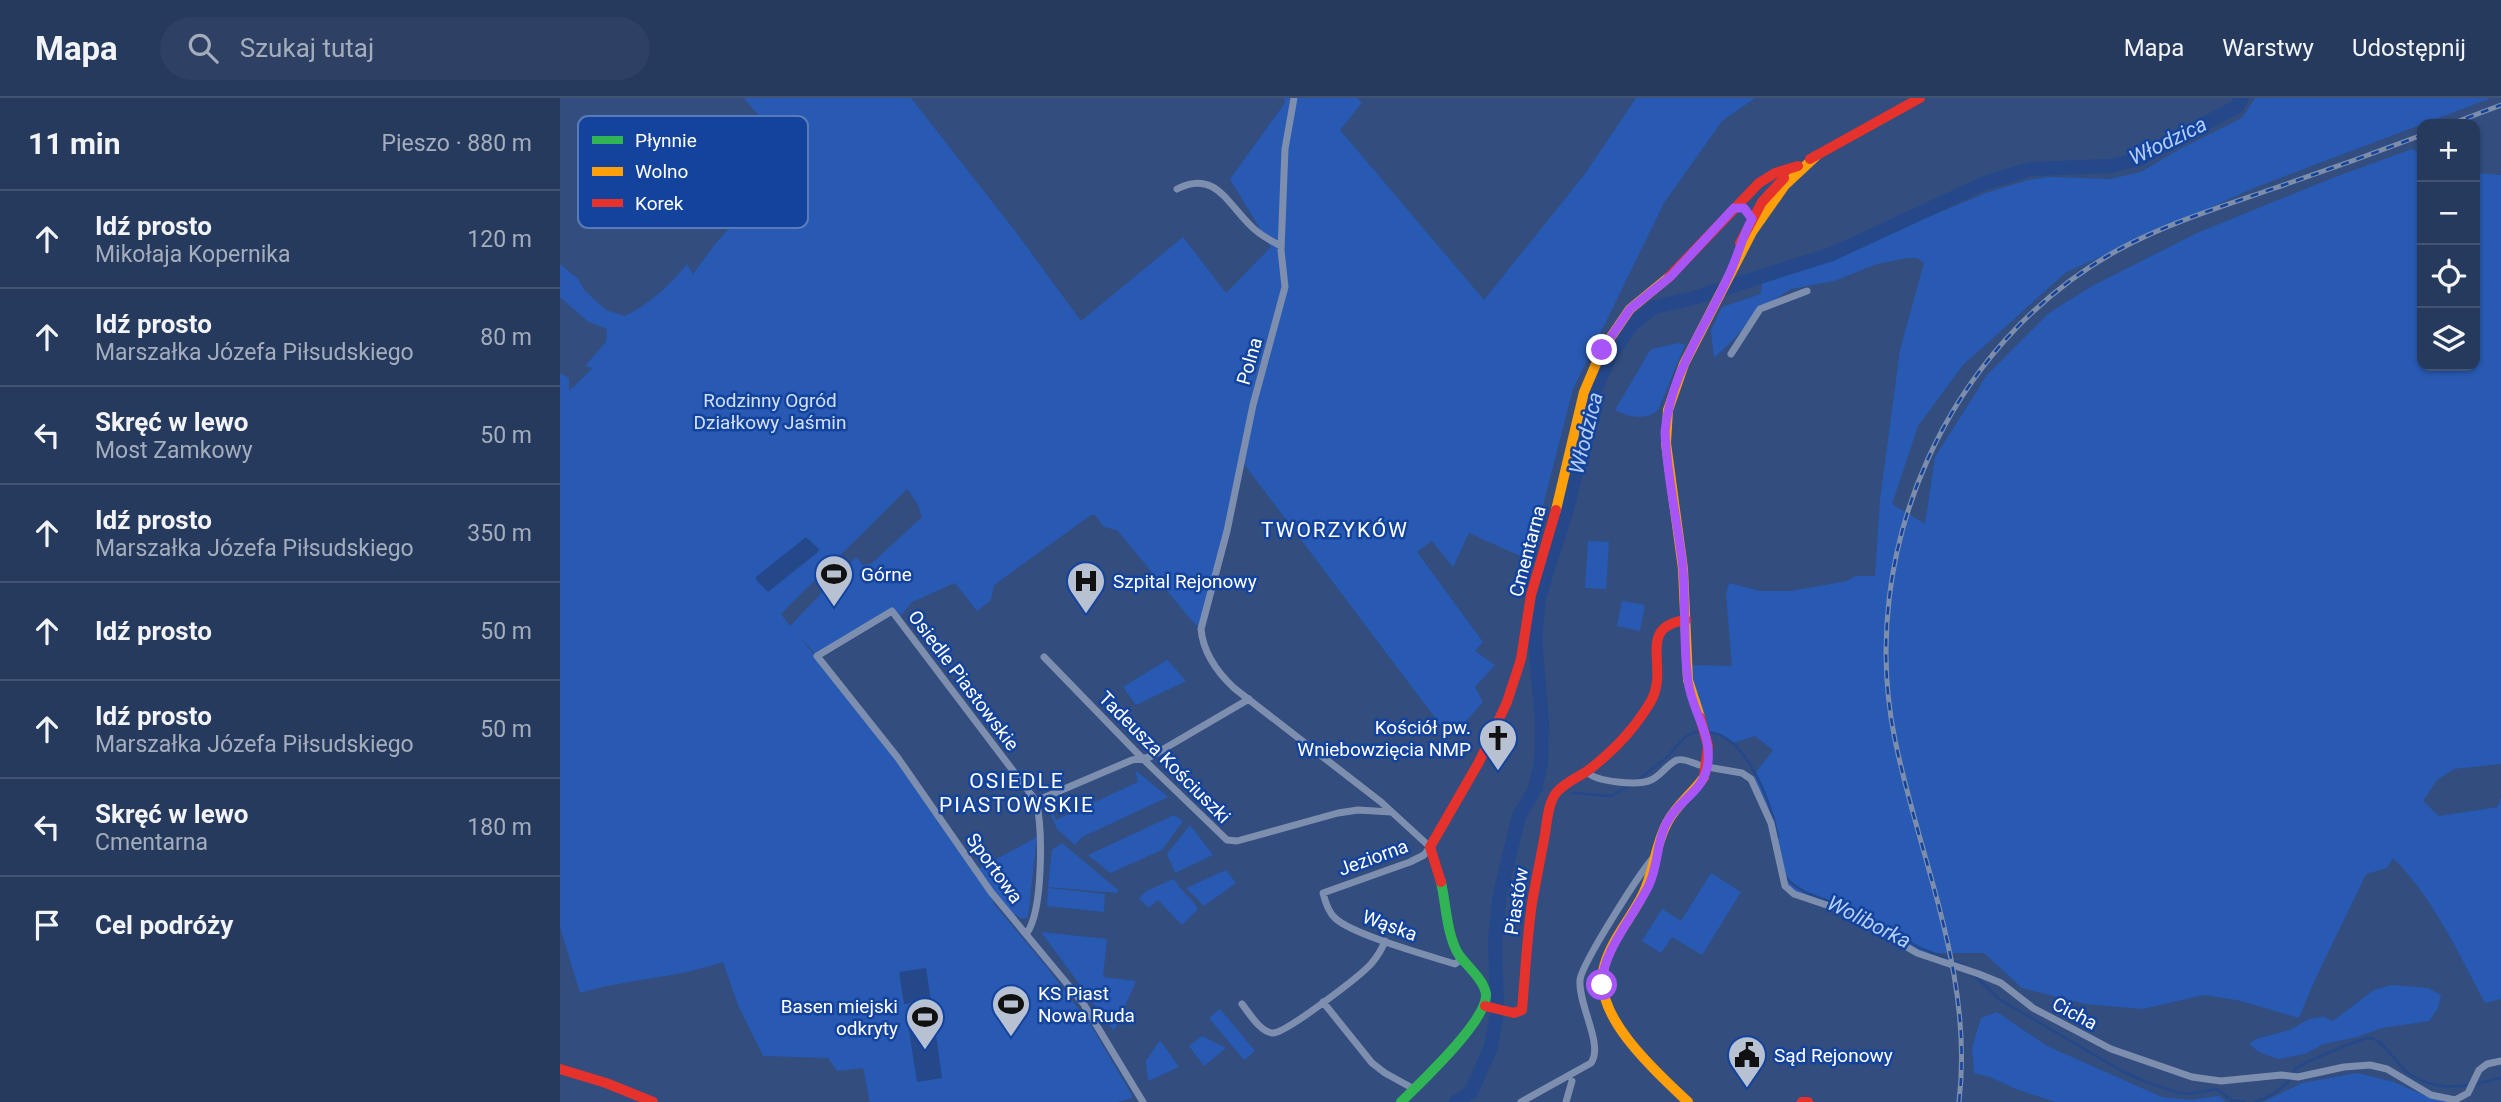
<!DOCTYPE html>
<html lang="pl">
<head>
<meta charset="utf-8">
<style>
  body { margin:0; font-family:Roboto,sans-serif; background:#2e4164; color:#f1f3f6 }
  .controls { position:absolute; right:21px; top:21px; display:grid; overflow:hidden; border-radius:14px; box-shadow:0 2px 5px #0004 }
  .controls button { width:63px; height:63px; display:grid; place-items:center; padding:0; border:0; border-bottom:2px solid #425473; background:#263a5e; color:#f1f3f6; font:35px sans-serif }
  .stop { position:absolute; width:21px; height:21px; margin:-16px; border:5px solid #a855f7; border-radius:50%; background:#fff }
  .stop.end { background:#a855f7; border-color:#fff; box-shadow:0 2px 7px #0008 }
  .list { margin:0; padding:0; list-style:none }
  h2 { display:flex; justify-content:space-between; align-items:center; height:91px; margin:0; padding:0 28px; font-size:30px }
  h2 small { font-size:23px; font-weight:400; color:#a4adbc }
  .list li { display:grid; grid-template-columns:46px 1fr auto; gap:21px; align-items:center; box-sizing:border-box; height:98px; padding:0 28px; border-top:2px solid #425473 }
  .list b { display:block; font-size:26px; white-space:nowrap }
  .list p { margin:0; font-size:23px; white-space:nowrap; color:#a4adbc }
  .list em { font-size:23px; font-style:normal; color:#a4adbc }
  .icon { flex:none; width:38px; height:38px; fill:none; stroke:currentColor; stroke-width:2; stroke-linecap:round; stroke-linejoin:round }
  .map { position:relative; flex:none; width:1941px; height:1004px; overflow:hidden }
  header { display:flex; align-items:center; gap:42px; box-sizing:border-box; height:98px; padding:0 35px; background:#263a5e; border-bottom:2px solid #425473 }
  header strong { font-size:33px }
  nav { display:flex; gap:38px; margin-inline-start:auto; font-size:24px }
  .search { width:490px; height:63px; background:#2e4164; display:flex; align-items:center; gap:18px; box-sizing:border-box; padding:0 24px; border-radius:38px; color:#a4adbc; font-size:26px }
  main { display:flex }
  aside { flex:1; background:#263a5e }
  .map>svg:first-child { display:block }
  .green { fill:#285ab3; fill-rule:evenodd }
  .water { fill:#25488a }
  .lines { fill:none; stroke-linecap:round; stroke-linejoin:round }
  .stream { stroke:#25488a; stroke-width:2.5 }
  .river { stroke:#25488a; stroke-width:14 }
  .street { stroke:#7d8eaf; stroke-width:7 }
  .fast { stroke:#30b455; stroke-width:10 }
  .slow { stroke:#ff9f0a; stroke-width:10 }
  .jam { stroke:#e5322d; stroke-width:10 }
  .rail-casing { stroke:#7d8ead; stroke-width:5 }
  .rail { stroke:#13439d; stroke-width:2.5; stroke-dasharray:8; stroke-linecap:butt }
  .jam-bridge { stroke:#e5322d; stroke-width:10 }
  .route { stroke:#a855f7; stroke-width:9 }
  .labels { text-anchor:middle; stroke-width:5; stroke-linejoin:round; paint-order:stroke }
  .street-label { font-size:19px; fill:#fff; stroke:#13439d }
  .park-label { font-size:19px; fill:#d1e1fd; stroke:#13439d }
  .poi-label { font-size:19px; fill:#fff; stroke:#13439d; text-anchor:start }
  .water-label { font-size:21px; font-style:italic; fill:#b6cffa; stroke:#13439d }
  .neighbourhood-label { font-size:21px; letter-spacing:2px; fill:#fff; stroke:#13439d }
  .key { fill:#13439d; stroke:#5a7bba; stroke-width:2 }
  .key-label { font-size:19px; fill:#fff }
</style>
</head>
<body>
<header>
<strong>Mapa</strong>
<div class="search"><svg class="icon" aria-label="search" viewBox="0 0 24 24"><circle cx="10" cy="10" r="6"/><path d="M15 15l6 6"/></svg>Szukaj tutaj</div>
<nav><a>Mapa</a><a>Warstwy</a><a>Udostępnij</a></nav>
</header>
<main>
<aside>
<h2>11 min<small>Pieszo · 880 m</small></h2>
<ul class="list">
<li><svg class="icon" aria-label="ahead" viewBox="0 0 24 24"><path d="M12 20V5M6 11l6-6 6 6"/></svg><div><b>Idź prosto</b><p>Mikołaja Kopernika</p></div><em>120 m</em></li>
<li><svg class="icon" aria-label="ahead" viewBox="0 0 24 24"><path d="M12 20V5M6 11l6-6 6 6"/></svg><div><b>Idź prosto</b><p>Marszałka Józefa Piłsudskiego</p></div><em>80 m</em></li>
<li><svg class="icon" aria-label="left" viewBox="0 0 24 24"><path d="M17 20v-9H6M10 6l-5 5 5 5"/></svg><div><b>Skręć w lewo</b><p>Most Zamkowy</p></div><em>50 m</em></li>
<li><svg class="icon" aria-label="ahead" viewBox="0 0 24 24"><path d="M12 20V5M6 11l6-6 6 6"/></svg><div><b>Idź prosto</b><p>Marszałka Józefa Piłsudskiego</p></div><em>350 m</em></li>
<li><svg class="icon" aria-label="ahead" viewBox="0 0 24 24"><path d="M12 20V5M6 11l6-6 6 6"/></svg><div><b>Idź prosto</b></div><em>50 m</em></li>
<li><svg class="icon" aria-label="ahead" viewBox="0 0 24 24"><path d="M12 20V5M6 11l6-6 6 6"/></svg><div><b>Idź prosto</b><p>Marszałka Józefa Piłsudskiego</p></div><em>50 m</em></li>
<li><svg class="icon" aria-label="left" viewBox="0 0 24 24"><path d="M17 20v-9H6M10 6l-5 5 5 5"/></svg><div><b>Skręć w lewo</b><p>Cmentarna</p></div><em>180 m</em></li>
<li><svg class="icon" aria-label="arrive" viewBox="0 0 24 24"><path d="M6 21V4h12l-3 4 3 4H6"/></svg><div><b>Cel podróży</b></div></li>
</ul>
</aside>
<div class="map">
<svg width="1941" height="1004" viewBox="0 0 1941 1004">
  <rect width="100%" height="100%" fill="#324d7e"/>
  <path class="green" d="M 184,0 L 351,0 L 455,133 L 521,223 L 623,139 L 666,195 L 711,149 L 670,81 L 725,5 L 724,0 L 797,0 L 802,5 L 780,32 L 924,202 L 1025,76 L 1076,0 L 1195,0 L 1162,23 L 1104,105 L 1013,291 L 969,462 L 909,435 L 893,469 L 872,443 L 857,454 L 923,544 L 915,553 L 935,567 L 915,589 L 923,604 L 904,626 L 882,629 L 684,366 L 641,531 L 632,523 L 557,432 L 544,429 L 535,417 L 531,417 L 434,487 L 431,502 L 417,513 L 395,485 L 352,504 L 338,521 L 332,513 L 257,558 L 238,537 L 351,678 L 431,794 L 434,806 L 486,868 L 532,929 L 573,999 L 558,1004 L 310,1004 L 303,970 L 277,973 L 268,960 L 203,958 L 178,907 L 163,864 C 117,880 67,881 20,895 L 0,829 L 0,275 L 9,280 L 9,293 L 33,270 L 25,268 L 46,244 L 47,231 L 27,223 L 0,199 L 0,166 L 18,181 L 25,193 L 46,212 L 65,218 C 90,206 110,187 127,166 L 133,176 L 156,145 L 206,89 L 227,51 ZM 347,391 L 357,405 L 362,419 L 311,466 L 303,467 L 296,459 L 230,528 L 221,516 Z
    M 1695,0 L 1931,0 L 1696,89 L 1505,175 L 1403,267 L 1358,328 L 1332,406 L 1365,426 L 1375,359 L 1427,277 L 1489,215 L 1532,188 L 1637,135 L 1775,79 L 1852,51 L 1862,55 L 1862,268 L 1915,268 L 1915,75 L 1941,77 L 1941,666 L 1894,671 L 1877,682 L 1863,703 L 1879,718 L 1938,709 L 1941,699 L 1941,901 L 1925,905 C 1899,856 1872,798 1833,760 L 1827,770 L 1806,776 C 1784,824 1758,871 1739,920 L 1677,902 L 1643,897 L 1583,911 L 1525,906 L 1462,890 L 1424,855 L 1357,855 L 1290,815 L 1234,796 L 1225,788 L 1194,677 L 1213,652 L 1195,638 L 1173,645 L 1150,634 L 1127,567 L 1172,568 L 1166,496 L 1169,485 L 1200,493 L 1231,493 L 1287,483 L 1295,478 L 1315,478 L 1320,402 L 1340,252 L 1364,165 L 1357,160 L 1347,160 L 1317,166 L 1274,183 L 1231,191 L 1200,211 L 1172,243 L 1154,260 L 1151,232 L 1162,209 L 1201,196 L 1202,184 L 1274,162 L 1373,117 L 1426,95 L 1468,82 L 1489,79 L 1550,81 L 1581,74 L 1620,51 L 1682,20 Z
    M 1119,245 L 1125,247 L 1098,312 C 1086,323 1068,319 1055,312 L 1089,254 L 1092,251 Z
    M 1028,443 L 1049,444 L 1046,491 L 1025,490 Z
    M 1062,503 L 1085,507 L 1080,533 L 1057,528 Z
    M 607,562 L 626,583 L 576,607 L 563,589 Z
    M 575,672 L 608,699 L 522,739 L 515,747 L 497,731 L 489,712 L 491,711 L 496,722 L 578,684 Z
    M 614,717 L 623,723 L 602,752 L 550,775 L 528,757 Z
    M 630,727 L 653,757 L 615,775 L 607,756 Z
    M 477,739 L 468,819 L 462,821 L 454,816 L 452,817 L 418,771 Z
    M 502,745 L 558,792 L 558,795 L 488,789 L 492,752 Z
    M 666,772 L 676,785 L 644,808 L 626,790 Z
    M 1151,775 L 1181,794 L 1142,857 L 1112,839 L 1101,855 L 1082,843 L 1102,811 L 1121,823 Z
    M 614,781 C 621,794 632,800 638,811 L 622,827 L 598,802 L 589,810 L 579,801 L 586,793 Z
    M 488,790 L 545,796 L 544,814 L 487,808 Z
    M 481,834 L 547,841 L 543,879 L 576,883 L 554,933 Z
    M 1832,887 L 1868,890 L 1881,897 L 1878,910 L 1869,923 L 1822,930 L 1797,939 L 1764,946 L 1745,956 L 1718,961 L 1699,954 L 1689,946 L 1696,941 L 1730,932 L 1749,921 L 1764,919 L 1773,923 L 1814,892 Z
    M 660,911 L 695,953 L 684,962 L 649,920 Z
    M 1437,914 L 1487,948 L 1602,999 L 1631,1002 L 1659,998 L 1666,1004 L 1495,1004 L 1456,991 L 1430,979 L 1414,975 L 1412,950 L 1421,920 Z
    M 642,938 L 666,950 L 644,968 L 629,948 Z
    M 600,942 L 619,969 L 588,983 L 586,963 Z
    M 1797,975 L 1834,984 L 1866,998 L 1895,1004 L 1703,1004 L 1742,985 Z"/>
  <path class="water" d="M 246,439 L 259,451 L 258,454 L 208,494 L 196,482 L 196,479 Z
    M 366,870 L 371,902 L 344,906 L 339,874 Z
    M 374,922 L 382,980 L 357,984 L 348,926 Z"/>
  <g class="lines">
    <path class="stream" d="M 1148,634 C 1187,637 1211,705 1218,739
      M 1078,682 L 1105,661 L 1125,639 L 1135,634 L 1141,634
      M 975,691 L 982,691
      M 1013,695 L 1051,698 L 1073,686
      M 1226,779 C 1240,798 1271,801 1291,812
      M 1297,815 L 1360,850 L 1404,867
      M 1414,877 L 1439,901 L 1560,972 L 1588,985 L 1616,994 L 1629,996 L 1657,991 L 1671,1002 L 1685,1004
      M 1695,1004 C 1707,1000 1718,994 1727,985 C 1731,981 1732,975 1735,971 C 1743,965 1800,940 1810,940 C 1822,940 1837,967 1848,975 C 1876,995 1910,989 1941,980"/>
    <path class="river" d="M 896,1004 L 911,994 L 931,949 L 937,914 L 935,839 L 940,796 L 959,718 L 975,691 L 981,665 L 982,623 L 975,541 L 979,499 L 1008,408 L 1035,292 L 1050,258 L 1072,226 L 1094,209 L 1134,200 L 1272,156 L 1425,85 L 1470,71 L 1551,68 L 1579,61 L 1676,9 L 1682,0"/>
    <path class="street" d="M 734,0 L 725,51 L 721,152 L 725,189 L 693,307 L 667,433 L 641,531 C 643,554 657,574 674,590 L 821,704 L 870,749 L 864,757 L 850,764 L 763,795 C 765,803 768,814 775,820 C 791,836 869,858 895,866 L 902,861
      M 617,91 C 654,72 666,103 689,126 C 698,136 709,142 721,148
      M 1171,256 L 1200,211 L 1247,193
      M 484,559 L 581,659 L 667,742 L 677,743 L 778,715 L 798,712 L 831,714
      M 1153,670 L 1182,675 L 1191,681 L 1211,725 L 1225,788 L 1234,796 L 1290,815 L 1357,855 L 1419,876 L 1441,885 L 1473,910 L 1551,951 L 1632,979 L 1661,983 L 1721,977 L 1738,979 L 1784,969 L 1810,967 L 1827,971 L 1871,997 L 1895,1002 L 1908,995 L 1919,972 L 1927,966 L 1941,963
      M 1027,674 C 1036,684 1078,688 1091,682 C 1101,678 1107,666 1117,662 C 1124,660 1133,665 1139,667
      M 476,703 L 572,662 L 590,659 L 689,601
      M 467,835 C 483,812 483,731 476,703 L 332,513 L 257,558 L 338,660 L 431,794 L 523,905 L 583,1004
      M 763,904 L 812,965 L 825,975 L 854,991
      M 682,906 C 689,915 701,935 713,935 C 726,935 800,878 811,866 C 817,859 822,851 825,843
      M 961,1004 L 1031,965 C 1044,947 1018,907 1020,882 C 1022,865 1082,771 1095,758
      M 1006,1004 L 1012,983"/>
    <path class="fast" d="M 841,1004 C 860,985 928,922 926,896 C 924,882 907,868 899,857 C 887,839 886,806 881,784"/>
    <path class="slow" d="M 996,412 L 1024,294 L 1042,252 L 1070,211 L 1109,179
      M 1140,619 L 1128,582 L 1123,471 L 1106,345 L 1108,312 L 1124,266 L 1192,134 L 1225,87 L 1256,58
      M 1128,1004 C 1097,975 1034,919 1043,873 C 1049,844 1071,821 1083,796 C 1094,774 1095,747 1107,725 C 1116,707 1133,695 1144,679"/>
    <path class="jam" d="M 1250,61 L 1360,0
      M 1180,145 L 1202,104 L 1224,80
      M 1109,179 L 1199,85 L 1215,75 L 1238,68
      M 881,784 L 870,749 L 919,664 L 947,604 L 961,561 L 971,497 L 996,412
      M 925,908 L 954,915 L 962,912 C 965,877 967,840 972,805 C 976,782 981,759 985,736 C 987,724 988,705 996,695 C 1006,683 1018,680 1030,671 C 1053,653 1076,629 1091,603 C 1110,569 1075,529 1126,522
      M 0,971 L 46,985 L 93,1004
      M 1242,1004 L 1248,1004"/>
    <defs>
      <path id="rail" d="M 1891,26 L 1941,7
        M 1399,1004 C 1414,877 1360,763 1335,642 C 1296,453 1387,246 1558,152 C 1606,126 1660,109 1712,91 C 1762,74 1812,56 1862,37"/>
    </defs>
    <use href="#rail" class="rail-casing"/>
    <use href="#rail" class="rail"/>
    <path class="jam-bridge" d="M 1140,619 L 1148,648 L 1144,679"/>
  </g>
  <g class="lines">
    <path class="route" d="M 1042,252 L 1070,211 L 1111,178 L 1174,110 L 1184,110 L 1192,121 C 1183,137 1179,154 1172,170 C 1149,225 1110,274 1105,334 C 1107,380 1118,425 1123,471 C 1126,508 1123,547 1128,583 C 1132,614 1154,638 1147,670 C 1142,693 1120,702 1109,721 C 1096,741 1099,766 1089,787 C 1075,816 1041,855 1042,887"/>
  </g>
  <defs>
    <symbol id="stadium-pin" viewBox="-11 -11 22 30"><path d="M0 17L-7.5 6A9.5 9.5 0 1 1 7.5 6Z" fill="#b7c1d2" stroke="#13439d"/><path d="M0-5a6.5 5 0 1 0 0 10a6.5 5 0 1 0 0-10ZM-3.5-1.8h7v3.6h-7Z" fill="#111"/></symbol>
    <symbol id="hospital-pin" viewBox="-11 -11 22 30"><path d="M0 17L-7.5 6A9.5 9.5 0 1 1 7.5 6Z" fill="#b7c1d2" stroke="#13439d"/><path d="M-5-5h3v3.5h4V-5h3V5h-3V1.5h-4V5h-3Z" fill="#111"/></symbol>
    <symbol id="church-pin" viewBox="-11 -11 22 30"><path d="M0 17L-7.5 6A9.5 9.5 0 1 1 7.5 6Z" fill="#b7c1d2" stroke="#13439d"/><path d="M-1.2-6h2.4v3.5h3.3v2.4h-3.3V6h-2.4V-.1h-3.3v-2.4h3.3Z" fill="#111"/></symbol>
    <symbol id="civic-pin" viewBox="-11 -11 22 30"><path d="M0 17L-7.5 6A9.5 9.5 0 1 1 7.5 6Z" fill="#b7c1d2" stroke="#13439d"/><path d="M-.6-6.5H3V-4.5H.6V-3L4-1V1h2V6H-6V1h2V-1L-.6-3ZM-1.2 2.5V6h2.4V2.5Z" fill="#111"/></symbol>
  </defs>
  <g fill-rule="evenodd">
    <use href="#stadium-pin" x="252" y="454" width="44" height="60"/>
    <use href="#hospital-pin" x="504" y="461" width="44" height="60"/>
    <use href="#church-pin" x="916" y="618" width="44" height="60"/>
    <use href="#stadium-pin" x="429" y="884" width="44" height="60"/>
    <use href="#stadium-pin" x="343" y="897" width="44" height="60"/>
    <use href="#civic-pin" x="1165" y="935" width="44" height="60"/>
  </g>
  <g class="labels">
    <g class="street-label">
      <text transform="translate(689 263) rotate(-74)" y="7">Polna</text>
      <text transform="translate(967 453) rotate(-75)" y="7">Cmentarna</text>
      <text transform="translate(404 582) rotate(53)" y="7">Osiedle Piastowskie</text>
      <text transform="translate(605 659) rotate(45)" y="7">Tadeusza Kościuszki</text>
      <text transform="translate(813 759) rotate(-20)" y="7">Jeziorna</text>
      <text transform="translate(435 770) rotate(54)" y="7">Sportowa</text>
      <text transform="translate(956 803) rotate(-81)" y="7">Piastów</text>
      <text transform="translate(830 827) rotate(20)" y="7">Wąska</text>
      <text transform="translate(1515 915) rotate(28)" y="7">Cicha</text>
    </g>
    <g class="park-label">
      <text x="210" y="309">Rodzinny Ogród<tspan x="210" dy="22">Działkowy Jaśmin</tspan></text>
    </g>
    <g class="poi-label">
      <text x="301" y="483">Górne</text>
      <text x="553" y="490">Szpital Rejonowy</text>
      <text x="911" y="636" text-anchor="end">Kościół pw.<tspan x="911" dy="22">Wniebowzięcia NMP</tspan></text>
      <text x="478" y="902">KS Piast<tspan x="478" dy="22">Nowa Ruda</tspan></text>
      <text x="338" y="915" text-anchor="end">Basen miejski<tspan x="338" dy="22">odkryty</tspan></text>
      <text x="1214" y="964">Sąd Rejonowy</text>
    </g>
    <g class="water-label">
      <text transform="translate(1608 43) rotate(-26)" y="7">Włodzica</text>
      <text transform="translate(1026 335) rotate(-76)" y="7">Włodzica</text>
      <text transform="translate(1309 824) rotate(27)" y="7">Woliborka</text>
    </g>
    <g class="neighbourhood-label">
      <text x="775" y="439">TWORZYKÓW</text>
      <text x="457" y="690">OSIEDLE<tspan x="457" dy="24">PIASTOWSKIE</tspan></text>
    </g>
  </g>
  <rect x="18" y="18" width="230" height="112" rx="10" class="key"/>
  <rect x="32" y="38" width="31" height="8" fill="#30b455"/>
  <rect x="32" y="69" width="31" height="9" fill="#ff9f0a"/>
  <rect x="32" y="101" width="31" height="8" fill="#e5322d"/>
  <g class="key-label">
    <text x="75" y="49">Płynnie</text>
    <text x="75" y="80">Wolno</text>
    <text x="75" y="112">Korek</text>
  </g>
</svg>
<div class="controls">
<button>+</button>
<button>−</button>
<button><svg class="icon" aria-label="locate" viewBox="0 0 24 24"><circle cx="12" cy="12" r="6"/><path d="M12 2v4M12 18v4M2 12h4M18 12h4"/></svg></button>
<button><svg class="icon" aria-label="layers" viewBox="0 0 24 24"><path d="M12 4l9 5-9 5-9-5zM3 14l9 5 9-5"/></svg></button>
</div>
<div class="stop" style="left:1042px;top:887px"></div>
<div class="stop end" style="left:1042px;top:252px"></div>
</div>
</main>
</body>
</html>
